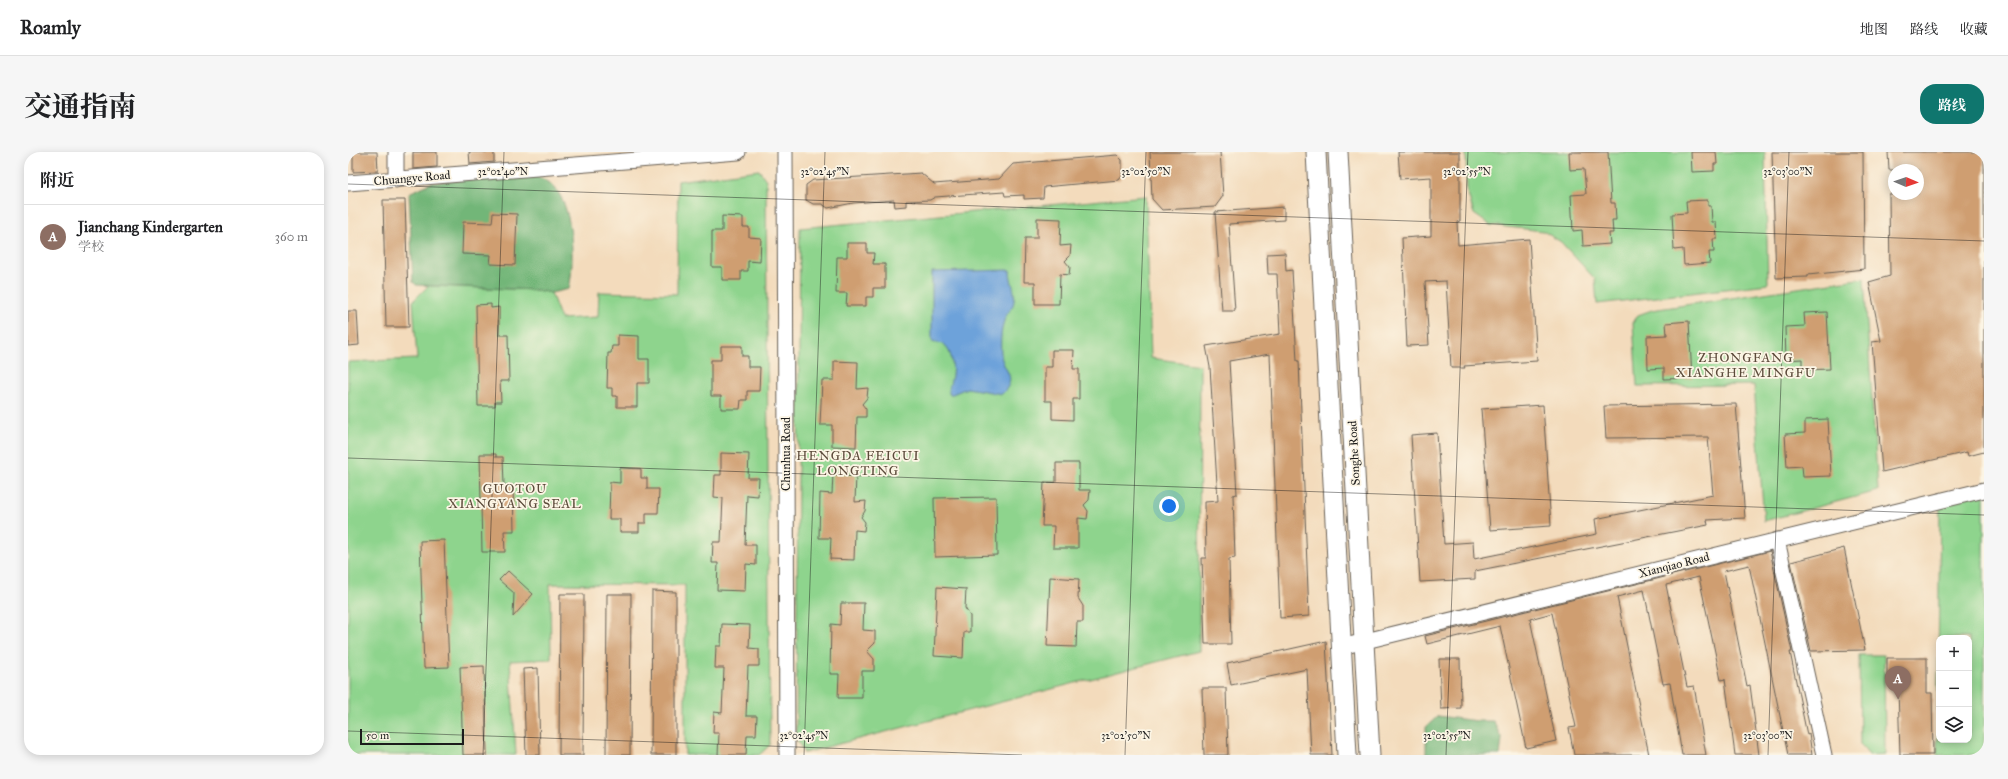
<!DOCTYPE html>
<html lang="zh">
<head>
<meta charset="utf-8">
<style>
  body { margin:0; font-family:"IM FELL Great Primer","Noto Serif SC",serif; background:#f6f6f6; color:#202124 }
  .controls { position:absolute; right:12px; bottom:12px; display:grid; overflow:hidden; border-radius:8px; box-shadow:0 2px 10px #0003 }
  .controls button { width:36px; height:36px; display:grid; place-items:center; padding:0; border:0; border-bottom:1px solid #e0e0e0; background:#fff; color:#202124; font:20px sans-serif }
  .compass { position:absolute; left:1540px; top:12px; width:36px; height:36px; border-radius:50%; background:#fff; box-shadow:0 2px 10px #0003; rotate:92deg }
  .scale { position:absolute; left:12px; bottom:10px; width:104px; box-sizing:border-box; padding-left:4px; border:2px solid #1c1c1c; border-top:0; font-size:11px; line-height:14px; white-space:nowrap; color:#1c1c1c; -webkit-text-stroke:3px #fcf5e5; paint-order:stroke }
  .you { position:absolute; left:821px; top:354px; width:14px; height:14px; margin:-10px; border:3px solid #fff; border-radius:50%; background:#1a73e8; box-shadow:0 0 0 6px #1a73e833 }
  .badge { display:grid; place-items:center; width:26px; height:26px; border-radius:50%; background:#0f766e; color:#fff; font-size:13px; font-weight:700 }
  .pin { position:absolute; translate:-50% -33px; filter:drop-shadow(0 1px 2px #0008) }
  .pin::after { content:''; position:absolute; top:21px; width:14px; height:12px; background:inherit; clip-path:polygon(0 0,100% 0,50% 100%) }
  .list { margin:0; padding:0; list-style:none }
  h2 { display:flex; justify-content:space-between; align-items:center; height:52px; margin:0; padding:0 16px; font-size:17px }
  h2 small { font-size:13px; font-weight:400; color:#757577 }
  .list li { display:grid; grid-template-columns:26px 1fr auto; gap:12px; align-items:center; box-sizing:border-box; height:64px; padding:0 16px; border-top:1px solid #e0e0e0 }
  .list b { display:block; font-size:15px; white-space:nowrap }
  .list p { margin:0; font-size:13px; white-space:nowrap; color:#757577 }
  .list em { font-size:13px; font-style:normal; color:#757577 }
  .icon { flex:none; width:22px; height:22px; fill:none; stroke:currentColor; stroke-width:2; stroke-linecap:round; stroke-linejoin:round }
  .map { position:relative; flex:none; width:1636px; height:603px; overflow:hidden; border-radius:16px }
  header { display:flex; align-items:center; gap:24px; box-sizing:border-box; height:56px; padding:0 20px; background:#fff; border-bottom:1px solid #e0e0e0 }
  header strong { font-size:19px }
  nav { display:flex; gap:22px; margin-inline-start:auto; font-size:14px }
  .intro { display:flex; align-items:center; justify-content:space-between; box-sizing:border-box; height:96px; padding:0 24px }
  h1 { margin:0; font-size:28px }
  .button { padding:10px 18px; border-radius:16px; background:#0f766e; color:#fff; font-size:14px; font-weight:700 }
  main { display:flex; gap:24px; padding:0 24px }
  aside { flex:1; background:#fff; border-radius:16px; box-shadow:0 2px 10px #0003 }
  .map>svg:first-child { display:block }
  .green { fill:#8ed48d; stroke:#557854; fill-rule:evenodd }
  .forest { fill:#72b678; stroke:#47694a }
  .water { fill:#6da2da; stroke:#445f7b }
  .building { fill:#cf9e71 }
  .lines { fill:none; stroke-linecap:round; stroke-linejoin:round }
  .minor-casing { stroke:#675f54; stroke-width:17 }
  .major-casing { stroke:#675f54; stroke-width:21 }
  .minor { stroke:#fff; stroke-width:15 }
  .major { stroke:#fff; stroke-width:19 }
  .ticks { fill:none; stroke:#1c1c1c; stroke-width:1; stroke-opacity:0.45 }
  .labels { text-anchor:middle; stroke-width:3.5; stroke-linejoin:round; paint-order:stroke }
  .street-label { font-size:12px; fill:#1c1c1c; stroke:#fcf5e5 }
  .neighbourhood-label { font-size:13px; letter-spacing:1px; fill:#5b4a3a; stroke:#fcf5e5 }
  .ticks-label { font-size:10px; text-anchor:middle; fill:#1c1c1c; stroke:#fcf5e5; stroke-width:3.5; stroke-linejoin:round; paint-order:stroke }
</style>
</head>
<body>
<header>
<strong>Roamly</strong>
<nav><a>地图</a><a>路线</a><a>收藏</a></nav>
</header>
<div class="intro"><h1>交通指南</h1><a class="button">路线</a></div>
<main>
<aside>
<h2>附近<small></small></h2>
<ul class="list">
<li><span class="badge" style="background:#8d6e63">A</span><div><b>Jianchang Kindergarten</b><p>学校</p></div><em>360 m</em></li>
</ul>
</aside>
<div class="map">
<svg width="1636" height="603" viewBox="0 0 1636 603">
  <rect width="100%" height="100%" fill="#fcf5e5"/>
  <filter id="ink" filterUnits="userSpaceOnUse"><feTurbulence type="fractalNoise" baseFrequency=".025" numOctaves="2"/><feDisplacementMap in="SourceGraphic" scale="8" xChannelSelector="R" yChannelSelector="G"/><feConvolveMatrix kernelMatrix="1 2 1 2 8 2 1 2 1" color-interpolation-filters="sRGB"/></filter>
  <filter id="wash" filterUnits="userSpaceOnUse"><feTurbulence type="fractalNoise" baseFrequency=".012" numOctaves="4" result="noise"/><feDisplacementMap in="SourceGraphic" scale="16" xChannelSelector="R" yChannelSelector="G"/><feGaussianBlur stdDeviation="0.9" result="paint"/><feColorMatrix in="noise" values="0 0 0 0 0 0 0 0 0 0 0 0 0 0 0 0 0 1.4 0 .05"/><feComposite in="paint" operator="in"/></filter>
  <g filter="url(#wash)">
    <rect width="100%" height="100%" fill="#f3dbbc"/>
    <path class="green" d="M 1118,0 L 1417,0 L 1420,132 L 1249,152 L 1247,127 L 1213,90 L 1195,79 L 1142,73 L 1126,62 L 1119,39 Z
      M 411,18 L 418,28 L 422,593 L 411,603 L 337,603 L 337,433 L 202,432 L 203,507 L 162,509 L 168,603 L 0,603 L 0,210 L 69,207 L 65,149 L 80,134 L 189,138 L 203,141 L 213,167 L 250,165 L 251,140 L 329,142 L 330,29 Z
      M 798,44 L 803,206 L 852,213 L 851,499 L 456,601 L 448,585 L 452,76 Z
      M 1516,126 L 1530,339 L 1416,369 L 1406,233 L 1289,234 L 1285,171 L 1290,163 L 1304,158 Z
      M 1636,338 L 1636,603 L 1589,603 L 1592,348 ZM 1591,486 L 1621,486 L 1621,588 L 1591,588 Z
      M 1511,503 L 1536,503 L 1537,602 L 1521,603 L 1512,592 Z"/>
    <path class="forest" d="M 179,21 C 186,24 196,26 202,31 C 226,50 227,110 221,137 L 203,141 L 189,138 L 68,133 L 65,130 L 61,41 L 83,31 Z
      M 1090,564 L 1129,569 L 1145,569 L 1154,587 L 1152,603 L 1078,603 L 1078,575 Z"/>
    <path class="water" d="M 662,118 C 662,129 668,139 666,148 C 666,154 661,159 658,164 C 653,174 652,190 653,201 C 653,218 672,224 654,242 L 619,236 L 602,243 C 599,238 602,234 603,228 C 606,218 605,200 596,193 C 593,191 587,190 584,189 L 584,120 Z"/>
    <g id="blocks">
      <path class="building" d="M 5,0 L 29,0 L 30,19 L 5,20 Z
        M 65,0 L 89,0 L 89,15 L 65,17 Z
        M 121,0 L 146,0 L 146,10 L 122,12 Z
        M 802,0 L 872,0 L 875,44 L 867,55 L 814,58 L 804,47 Z
        M 1050,0 L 1112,0 L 1112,69 L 1109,70 L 1110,93 L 1181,87 L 1189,209 L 1116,214 L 1117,216 L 1103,216 L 1098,129 L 1077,130 L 1081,193 L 1059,194 L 1054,86 L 1083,84 L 1083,25 L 1052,27 Z
        M 1221,0 L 1260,0 L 1263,51 L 1267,51 L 1268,68 L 1264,68 L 1265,81 L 1261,81 L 1262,92 L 1235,94 L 1234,78 L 1225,79 L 1223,43 L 1238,42 L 1236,17 L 1222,18 Z
        M 1343,0 L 1368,0 L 1369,12 L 1366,12 L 1366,19 L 1344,20 Z
        M 1424,0 L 1515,0 L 1516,117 L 1460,123 L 1460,125 L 1428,126 Z
        M 1540,0 L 1636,0 L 1636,300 L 1620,304 L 1619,300 L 1534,320 L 1524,190 L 1533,189 L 1521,130 L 1542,124 L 1541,42 L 1570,42 L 1570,18 L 1541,18 Z
        M 769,3 L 774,8 L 774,24 L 771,28 L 696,35 L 695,46 L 676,47 L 676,43 L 657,44 L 656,40 L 587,45 L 582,48 L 558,49 L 558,54 L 547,55 L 546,48 L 505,51 L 480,56 L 474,52 L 465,52 L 458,48 L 458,33 L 465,28 L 573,21 L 586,32 L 651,27 L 665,12 Z
        M 35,48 L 57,48 L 61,175 L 38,175 Z
        M 1360,48 L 1360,54 L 1363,54 L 1364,70 L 1368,70 L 1369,87 L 1365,87 L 1366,100 L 1361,100 L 1362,111 L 1336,113 L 1335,97 L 1326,98 L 1324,62 L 1339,61 L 1338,49 Z
        M 936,55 L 936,68 L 881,72 L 887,159 L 874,159 L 867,60 Z
        M 145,61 L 169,62 L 167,113 L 142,112 L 143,103 L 114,102 L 115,70 L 144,71 Z
        M 374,64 L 395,65 L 395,75 L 401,75 L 401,85 L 413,86 L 412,110 L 400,109 L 400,119 L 393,119 L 393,128 L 374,128 L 374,115 L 364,115 L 364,79 L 374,79 Z
        M 689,66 L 713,67 L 712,94 L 723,93 L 722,104 L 717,109 L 722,115 L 721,123 L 712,122 L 711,152 L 687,152 L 687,130 L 676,130 L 677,86 L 689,86 Z
        M 499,91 L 519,91 L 519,101 L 526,101 L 525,112 L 537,112 L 537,136 L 525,136 L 525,145 L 518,145 L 518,154 L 498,154 L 499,141 L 488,141 L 489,105 L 499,105 Z
        M 937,101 L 938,119 L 944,118 L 949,209 L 951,209 L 961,464 L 932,466 L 922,202 L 881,209 L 889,342 L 885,343 L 887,406 L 881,407 L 883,492 L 857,492 L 854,406 L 858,406 L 857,350 L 870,349 L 862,215 L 858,194 L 932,182 L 929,122 L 920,122 L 919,102 Z
        M 143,152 L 143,156 L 151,155 L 151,183 L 160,183 L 161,229 L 152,229 L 153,250 L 147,250 L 147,254 L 130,254 L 128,153 Z
        M 0,159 L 9,159 L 11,193 L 0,194 Z
        M 1479,160 L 1482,217 L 1454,218 L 1454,207 L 1438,208 L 1437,175 L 1457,174 L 1456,161 Z
        M 1341,169 L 1344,226 L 1316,227 L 1316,216 L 1300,217 L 1299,184 L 1319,183 L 1318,171 Z
        M 270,183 L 291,184 L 291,207 L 301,207 L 301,231 L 289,231 L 289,255 L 269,255 L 269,244 L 264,244 L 264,236 L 259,236 L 260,201 L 263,201 L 264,194 L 270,194 Z
        M 373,194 L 394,194 L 394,204 L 400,204 L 400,215 L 412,215 L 411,239 L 399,239 L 399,248 L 393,248 L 392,257 L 373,257 L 373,244 L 363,244 L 363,208 L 373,208 Z
        M 704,198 L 726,198 L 725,217 L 731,217 L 731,247 L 725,247 L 725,268 L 704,267 L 704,249 L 697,249 L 697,215 L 704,215 Z
        M 486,209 L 510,210 L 509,237 L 520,236 L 519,246 L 514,252 L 518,257 L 518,265 L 509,265 L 508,295 L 484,294 L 484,273 L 472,273 L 474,228 L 486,228 Z
        M 1388,252 L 1397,366 L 1359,368 L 1360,373 L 1127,419 L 1127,427 L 1072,430 L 1063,283 L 1089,281 L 1096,392 L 1125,390 L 1126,407 L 1249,382 L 1247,367 L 1365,343 L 1360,285 L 1258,286 L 1256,254 Z
        M 1195,253 L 1203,374 L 1142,378 L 1133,257 Z
        M 1480,267 L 1483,324 L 1455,325 L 1454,314 L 1439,315 L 1437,282 L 1457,281 L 1457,268 Z
        M 373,301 L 401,302 L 400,326 L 411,326 L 410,344 L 399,343 L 397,393 L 408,393 L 408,413 L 398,412 L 397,439 L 369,438 L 370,411 L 364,411 L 365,390 L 373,390 L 375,346 L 366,345 L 367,323 L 373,323 Z
        M 132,302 L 148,302 L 148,305 L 155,305 L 156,333 L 165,333 L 166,379 L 156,379 L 157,400 L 134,400 Z
        M 708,311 L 731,311 L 731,338 L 742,338 L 741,348 L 736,353 L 740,359 L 739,367 L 730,366 L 730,396 L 705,396 L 706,374 L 694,374 L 696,330 L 708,330 Z
        M 272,316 L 293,317 L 293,326 L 299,326 L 299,337 L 311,337 L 310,361 L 298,361 L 298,371 L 291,371 L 291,380 L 272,380 L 272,367 L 261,367 L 262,330 L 272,331 Z
        M 485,322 L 508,323 L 507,350 L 518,349 L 517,359 L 513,365 L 517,370 L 516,379 L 507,378 L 506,408 L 482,407 L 483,386 L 471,386 L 472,341 L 484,342 Z
        M 648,345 L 649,403 L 587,405 L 586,346 Z
        M 96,388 L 101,515 L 76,516 L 72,389 Z
        M 1496,396 L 1517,498 L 1463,499 L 1443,410 Z
        M 1422,399 L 1444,500 L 1442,500 L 1459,583 L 1461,582 L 1464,603 L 1440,603 L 1401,413 L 1376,419 L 1399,534 L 1402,533 L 1411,603 L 1387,603 L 1377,527 L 1373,528 L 1351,425 L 1318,433 L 1339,535 L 1346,534 L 1358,603 L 1334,603 L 1322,531 L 1315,532 L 1296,438 L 1269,445 L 1301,603 L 1226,603 L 1221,576 L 1228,575 L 1204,461 L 1182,467 L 1208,589 L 1178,596 L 1152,474 L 1079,492 L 1077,484 Z
        M 160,419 L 185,442 L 165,465 L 166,441 L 151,428 Z
        M 702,425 L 731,427 L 730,446 L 735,454 L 735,470 L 729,470 L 728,495 L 699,494 Z
        M 589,435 L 618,437 L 617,456 L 622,464 L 622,480 L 616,480 L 615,506 L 586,504 Z
        M 304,439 L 328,440 L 328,603 L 303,603 Z
        M 212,442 L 236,442 L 235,603 L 211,603 Z
        M 259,442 L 283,442 L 282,603 L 258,603 Z
        M 493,451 L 516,451 L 515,478 L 527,479 L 527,491 L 519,499 L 526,507 L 526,519 L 514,519 L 514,546 L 490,546 L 491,522 L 482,522 L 483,472 L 492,473 Z
        M 374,472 L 402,473 L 401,496 L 411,497 L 411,514 L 400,514 L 398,564 L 409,564 L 408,583 L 399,583 L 398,603 L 370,603 L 371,581 L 365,581 L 366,560 L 374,561 L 376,516 L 367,516 L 368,494 L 373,494 Z
        M 978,489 L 984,603 L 963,603 L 959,517 L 883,533 L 879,511 Z
        M 1539,506 L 1579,506 L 1579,541 L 1584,541 L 1585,603 L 1552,603 L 1550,536 L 1539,529 Z
        M 1091,507 L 1112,507 L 1113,556 L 1093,557 Z
        M 136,514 L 139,603 L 115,603 L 112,515 Z
        M 190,516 L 192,603 L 178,603 L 175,517 Z
        M 854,536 L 878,536 L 880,603 L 856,603 Z"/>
    </g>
  </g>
  <g filter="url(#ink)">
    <use href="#blocks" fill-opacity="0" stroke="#675f54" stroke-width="1"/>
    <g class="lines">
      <defs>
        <path id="minor" d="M 48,0 L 48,28
          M 437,0 L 439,603
          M 0,31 L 390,0
          M 1429,388 L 1476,603
          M 993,495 L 1636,338"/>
        <path id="major" d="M 968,0 L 999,603
          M 990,0 L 1022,603"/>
      </defs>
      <use href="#minor" class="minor-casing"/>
      <use href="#major" class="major-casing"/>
      <use href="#minor" class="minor"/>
      <use href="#major" class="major"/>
    </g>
  </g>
  <path class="ticks" d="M 0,32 L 1636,89M 0,306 L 1636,363M 0,579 L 674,603M 135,603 L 156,0M 456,603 L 477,0M 777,603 L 798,0M 1098,603 L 1120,0M 1420,603 L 1441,0"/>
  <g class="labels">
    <g class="street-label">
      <text transform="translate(64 26) rotate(-5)" y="4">Chuangye Road</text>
      <text transform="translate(1006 301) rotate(-93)" y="4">Songhe Road</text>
      <text transform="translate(438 302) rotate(-90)" y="4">Chunhua Road</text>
      <text transform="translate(1326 413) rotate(-14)" y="4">Xianqiao Road</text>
    </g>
    <g class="neighbourhood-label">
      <text x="1398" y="210">ZHONGFANG<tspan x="1398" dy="15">XIANGHE MINGFU</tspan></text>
      <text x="510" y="308">HENGDA FEICUI<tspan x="510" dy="15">LONGTING</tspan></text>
      <text x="167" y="341">GUOTOU<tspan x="167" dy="15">XIANGYANG SEAL</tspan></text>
    </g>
  </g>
  <g class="ticks-label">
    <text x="155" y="23">32°02'40"N</text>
    <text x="477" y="23">32°02'45"N</text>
    <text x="798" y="23">32°02'50"N</text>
    <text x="1119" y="23">32°02'55"N</text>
    <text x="1440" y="23">32°03'00"N</text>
    <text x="456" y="587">32°02'45"N</text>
    <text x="778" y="587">32°02'50"N</text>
    <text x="1099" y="587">32°02'55"N</text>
    <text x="1420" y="587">32°03'00"N</text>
  </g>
</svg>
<div class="controls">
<button>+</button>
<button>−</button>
<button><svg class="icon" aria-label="layers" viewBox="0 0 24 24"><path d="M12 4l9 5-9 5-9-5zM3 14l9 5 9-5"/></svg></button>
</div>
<svg class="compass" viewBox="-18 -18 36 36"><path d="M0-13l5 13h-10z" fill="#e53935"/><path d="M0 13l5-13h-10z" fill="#757577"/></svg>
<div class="scale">50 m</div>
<div class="you"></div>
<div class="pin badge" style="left:1550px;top:547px;background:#8d6e63">A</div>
</div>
</main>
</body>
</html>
